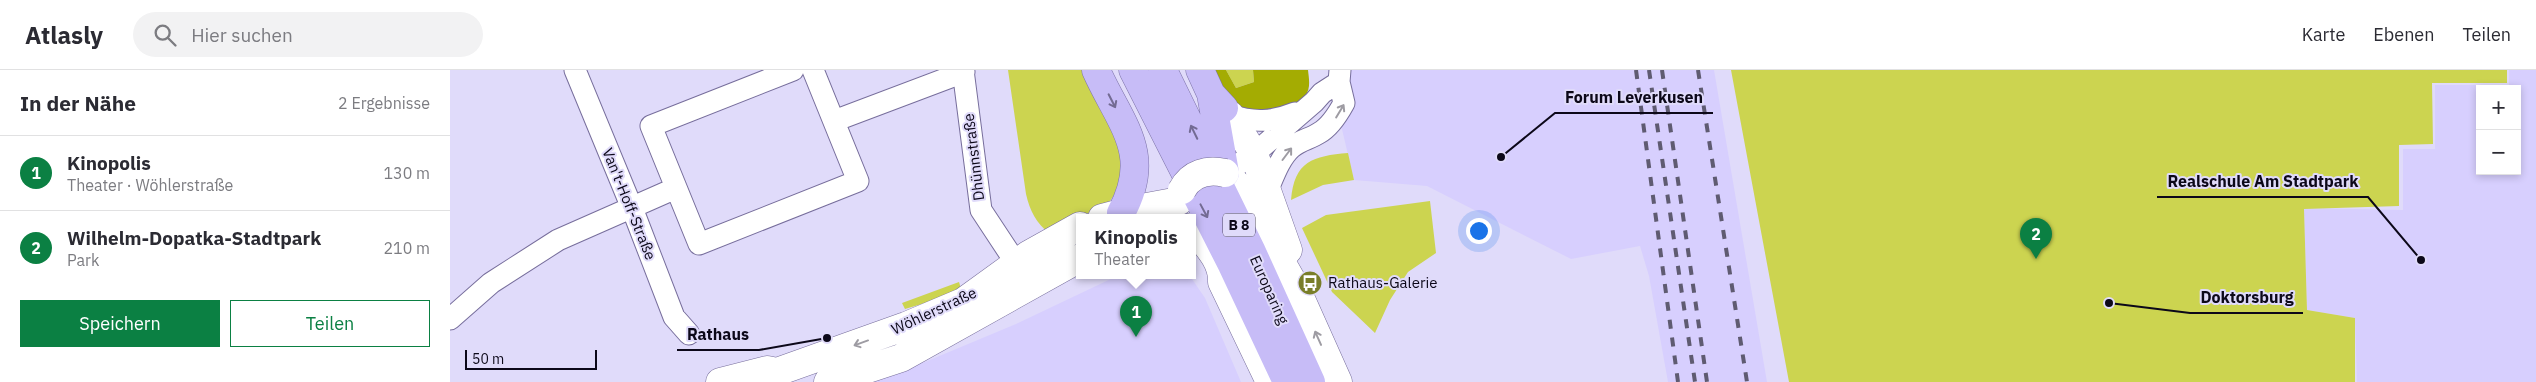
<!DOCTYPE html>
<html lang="de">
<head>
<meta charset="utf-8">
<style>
  body { margin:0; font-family:"IBM Plex Sans",sans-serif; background:#f2f2f3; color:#2b2b33 }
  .controls { position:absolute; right:15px; top:15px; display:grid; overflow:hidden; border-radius:0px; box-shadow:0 2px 8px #0003 }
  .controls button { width:45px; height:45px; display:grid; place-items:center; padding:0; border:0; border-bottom:1px solid #e1e1e2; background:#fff; color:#2b2b33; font:25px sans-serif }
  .scale { position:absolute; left:15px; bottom:12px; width:132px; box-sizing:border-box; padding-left:5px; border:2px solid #0c0819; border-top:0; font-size:14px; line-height:18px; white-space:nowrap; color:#0c0819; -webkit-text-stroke:4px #e0dbfa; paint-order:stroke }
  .you { position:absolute; left:1028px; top:160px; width:18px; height:18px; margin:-12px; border:4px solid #fff; border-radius:50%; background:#1a73e8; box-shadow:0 0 0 8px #1a73e833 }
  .badge { display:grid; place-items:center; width:32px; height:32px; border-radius:50%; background:#0b8043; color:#fff; font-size:16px; font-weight:700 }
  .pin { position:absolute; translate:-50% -41px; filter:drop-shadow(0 1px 2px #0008) }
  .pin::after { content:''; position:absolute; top:26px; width:18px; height:15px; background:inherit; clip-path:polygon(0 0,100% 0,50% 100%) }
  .popup { position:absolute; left:626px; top:144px; width:120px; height:65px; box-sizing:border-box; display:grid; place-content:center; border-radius:0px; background:#fff; filter:drop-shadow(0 1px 4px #0005); font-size:16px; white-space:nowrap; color:#7c7c81 }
  .popup b { font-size:19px; color:#2b2b33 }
  .popup::after { content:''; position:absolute; left:50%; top:100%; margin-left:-10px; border:10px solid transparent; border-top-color:#fff }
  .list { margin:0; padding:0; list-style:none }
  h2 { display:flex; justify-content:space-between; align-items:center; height:65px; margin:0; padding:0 20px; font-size:21px }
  h2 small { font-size:16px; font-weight:400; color:#7c7c81 }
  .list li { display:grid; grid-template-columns:32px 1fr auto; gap:15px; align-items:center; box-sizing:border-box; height:75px; padding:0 20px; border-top:1px solid #e1e1e2 }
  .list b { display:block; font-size:19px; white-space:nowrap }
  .list p { margin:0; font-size:16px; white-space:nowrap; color:#7c7c81 }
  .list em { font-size:16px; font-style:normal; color:#7c7c81 }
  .actions { display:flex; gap:10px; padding:15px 20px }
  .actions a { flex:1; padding:11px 0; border:1px solid #0b8043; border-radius:0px; text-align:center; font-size:18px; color:#0b8043 }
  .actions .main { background:#0b8043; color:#fff }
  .icon { flex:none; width:28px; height:28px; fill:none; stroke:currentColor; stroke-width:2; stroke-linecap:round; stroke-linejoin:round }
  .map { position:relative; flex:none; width:2086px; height:312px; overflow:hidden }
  header { display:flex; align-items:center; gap:30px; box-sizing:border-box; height:70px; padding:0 25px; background:#fff; border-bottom:1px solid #e1e1e2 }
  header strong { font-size:24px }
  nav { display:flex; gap:28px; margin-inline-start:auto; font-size:18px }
  .search { width:350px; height:45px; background:#f2f2f3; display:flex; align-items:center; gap:12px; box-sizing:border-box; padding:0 18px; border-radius:28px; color:#7c7c81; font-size:19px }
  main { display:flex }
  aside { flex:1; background:#fff }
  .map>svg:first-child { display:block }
  .built { fill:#d7cffe; fill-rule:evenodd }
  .green { fill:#ccd450 }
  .forest { fill:#a4ac02 }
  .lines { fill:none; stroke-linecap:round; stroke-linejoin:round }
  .minor-casing { stroke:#776e9c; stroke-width:23 }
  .secondary-casing { stroke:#776e9c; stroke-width:29 }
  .trunk-casing { stroke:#7c72a8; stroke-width:29 }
  .minor { stroke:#fff; stroke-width:21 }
  .secondary { stroke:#fff; stroke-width:28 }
  .trunk { stroke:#c7bcf7; stroke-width:28 }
  .rail { stroke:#5f5b71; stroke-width:4; stroke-dasharray:9 9; stroke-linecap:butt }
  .secondary-bridge-casing { stroke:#776e9c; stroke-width:29; stroke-linecap:butt }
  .secondary-bridge { stroke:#fff; stroke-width:28 }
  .oneway { stroke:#736b93 }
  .oneway2 { stroke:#9e9ca3 }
  .labels { text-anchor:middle; stroke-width:4; stroke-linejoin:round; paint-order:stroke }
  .shield { fill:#e0dbfa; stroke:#4c475c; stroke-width:1 }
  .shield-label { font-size:14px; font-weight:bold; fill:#0c0819 }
  .street-label { font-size:15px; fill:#0c0819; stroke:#e0dbfa }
  .poi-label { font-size:15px; fill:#0c0819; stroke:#e0dbfa; text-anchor:start }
  .leader { fill:none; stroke:#0c0819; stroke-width:2 }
  .callout-dot { fill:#0c0819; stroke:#e0dbfa; stroke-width:2 }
  .callout-label { font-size:16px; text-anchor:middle; font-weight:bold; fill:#0c0819; stroke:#e0dbfa; stroke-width:4; stroke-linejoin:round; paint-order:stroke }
</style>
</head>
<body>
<header>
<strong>Atlasly</strong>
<div class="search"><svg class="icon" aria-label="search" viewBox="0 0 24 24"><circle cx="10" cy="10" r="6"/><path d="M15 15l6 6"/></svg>Hier suchen</div>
<nav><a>Karte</a><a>Ebenen</a><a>Teilen</a></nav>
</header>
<main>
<aside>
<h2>In der Nähe<small>2 Ergebnisse</small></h2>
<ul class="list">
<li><span class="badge">1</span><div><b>Kinopolis</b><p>Theater · Wöhlerstraße</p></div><em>130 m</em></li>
<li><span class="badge">2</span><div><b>Wilhelm-Dopatka-Stadtpark</b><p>Park</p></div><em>210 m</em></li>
</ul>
<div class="actions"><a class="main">Speichern</a><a>Teilen</a></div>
</aside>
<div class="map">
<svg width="2086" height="312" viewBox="0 0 2086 312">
  <rect width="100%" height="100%" fill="#e0dbfa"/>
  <path class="built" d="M 878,0 L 1264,0 L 1317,312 L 1218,312 L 1199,206 L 1190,176 L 1121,189 L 977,116 L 904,110 Z
    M 2059,0 L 2086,0 L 2086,312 L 1907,312 L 1905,248 L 1857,240 L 1854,138 L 1953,140 L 1953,79 L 1985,79 L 1985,15 L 2059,15 ZM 2030,19 L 2067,19 L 2067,101 L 2030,101 Z
    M 667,206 L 740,206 L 755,228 L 791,312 L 408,312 L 475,292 L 566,254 Z"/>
  <path class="green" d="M 558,0 L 635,0 L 675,92 L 672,113 L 660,131 L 600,164 C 586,153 580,141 576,124 Z
    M 776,0 L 803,0 L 804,12 L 786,18 Z
    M 1281,0 L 2057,0 L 2057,13 L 1982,13 L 1983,74 L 1949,75 L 1949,136 L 1854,139 L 1857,240 L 1905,248 L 1905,312 L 1339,312 Z
    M 898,83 L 904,110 L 873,115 L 841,130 C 844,91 863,86 898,83 Z
    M 980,131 L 986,183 L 958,202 L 940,230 L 925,263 L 882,222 L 852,158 L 876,145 Z
    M 509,212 L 512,222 L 455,239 L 452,233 Z"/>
  <path class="forest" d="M 764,0 L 776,0 L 786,18 L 804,12 L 803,0 L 858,0 C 859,9 861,19 855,26 C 844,40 801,46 786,36 C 775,29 769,11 764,0 Z"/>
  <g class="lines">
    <defs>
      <path id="minor" d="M 125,0 L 182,138 L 224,247 L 239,264
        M 343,0 L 201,56 L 249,174 L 408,111 L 363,0
        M 513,0 L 531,140 L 566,193
        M 780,45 C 803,53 823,52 845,43
        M 384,51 L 514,2
        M 775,103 L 804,84 L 864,32 L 872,23 L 889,12
        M 818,119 C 824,105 830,88 841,78 C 850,70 860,69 869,63 C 880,57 888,44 894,33 L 889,12 L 890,0
        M 0,249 L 41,213 L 108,170 L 226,118"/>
      <path id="secondary" d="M 780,45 L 804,84 L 838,180
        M 775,103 L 788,116 L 846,218 L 888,312
        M 652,148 L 686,139 L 729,131
        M 742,157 C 755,174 773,190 772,212 L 820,312
        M 270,312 L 317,300 L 327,302
        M 311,312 L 327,302 L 456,256 L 513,232 L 578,185 L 630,156
        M 378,312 L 451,288 L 630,188"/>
      <path id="trunk" d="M 646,0 C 670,54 704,83 671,143
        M 683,0 L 782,195 L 837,312
        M 713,0 L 802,182 L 861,312
        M 750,0 L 761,24 L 774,38
        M 761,24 L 775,103"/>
    </defs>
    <use href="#minor" class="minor-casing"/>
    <use href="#secondary" class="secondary-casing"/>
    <use href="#trunk" class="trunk-casing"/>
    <use href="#minor" class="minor"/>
    <use href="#secondary" class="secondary"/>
    <use href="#trunk" class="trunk"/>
    <path class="rail" d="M 1186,0 L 1228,312
      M 1199,0 L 1245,312
      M 1212,0 L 1257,312
      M 1248,0 L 1297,312"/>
    <defs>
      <path id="secondary-bridge" d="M 732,120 C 741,103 757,99 775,103"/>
    </defs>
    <use href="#secondary-bridge" class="secondary-bridge-casing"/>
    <use href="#secondary-bridge" class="secondary-bridge"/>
  </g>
  <defs><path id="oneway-shaft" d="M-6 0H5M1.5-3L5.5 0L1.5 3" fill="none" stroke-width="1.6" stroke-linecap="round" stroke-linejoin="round" transform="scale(1.25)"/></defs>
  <g class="oneway">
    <use href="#oneway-shaft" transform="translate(662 31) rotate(63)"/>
    <use href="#oneway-shaft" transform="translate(744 62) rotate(-116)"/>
    <use href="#oneway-shaft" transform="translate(754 141) rotate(62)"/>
  </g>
  <g class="oneway2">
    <use href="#oneway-shaft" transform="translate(890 41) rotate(-59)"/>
    <use href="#oneway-shaft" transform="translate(837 84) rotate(-53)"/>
    <use href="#oneway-shaft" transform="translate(868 268) rotate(-114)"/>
    <use href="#oneway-shaft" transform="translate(411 273) rotate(160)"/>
  </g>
  <defs>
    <symbol id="bus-disc" viewBox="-11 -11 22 22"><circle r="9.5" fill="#797e29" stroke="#e0dbfa"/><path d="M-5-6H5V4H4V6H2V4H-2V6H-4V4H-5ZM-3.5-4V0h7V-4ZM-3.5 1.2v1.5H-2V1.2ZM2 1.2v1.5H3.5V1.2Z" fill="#fff"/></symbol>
  </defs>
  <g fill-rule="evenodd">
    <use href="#bus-disc" x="846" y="199" width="28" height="28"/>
  </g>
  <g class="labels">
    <rect class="shield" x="773" y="143.5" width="32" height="23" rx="4"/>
    <g class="shield-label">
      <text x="789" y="160">B 8</text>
    </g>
    <g class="street-label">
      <text transform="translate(524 87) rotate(-97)" y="5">Dhünnstraße</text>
      <text transform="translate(179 134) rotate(68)" y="5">Van't-Hoff-Straße</text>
      <text transform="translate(819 220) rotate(66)" y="5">Europaring</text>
      <text transform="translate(484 241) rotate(-25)" y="5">Wöhlerstraße</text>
    </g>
    <g class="poi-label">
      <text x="878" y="218">Rathaus-Galerie</text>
    </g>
  </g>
  <path class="leader" d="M1051 87L1105 43H1263M1971 190L1918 127H1707M1659 233L1740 243H1853M377 268L309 280H227"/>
  <g class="callout-dot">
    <circle cx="1051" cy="87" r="5"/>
    <circle cx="1971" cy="190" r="5"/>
    <circle cx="1659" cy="233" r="5"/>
    <circle cx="377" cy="268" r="5"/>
  </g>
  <g class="callout-label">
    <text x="1184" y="33">Forum Leverkusen</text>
    <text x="1813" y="117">Realschule Am Stadtpark</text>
    <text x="1797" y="233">Doktorsburg</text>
    <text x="268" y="270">Rathaus</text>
  </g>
</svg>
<div class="controls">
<button>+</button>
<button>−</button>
</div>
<div class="scale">50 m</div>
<div class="you"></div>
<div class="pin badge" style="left:686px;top:267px">1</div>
<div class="popup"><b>Kinopolis</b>Theater</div>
<div class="pin badge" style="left:1586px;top:189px">2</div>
</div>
</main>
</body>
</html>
